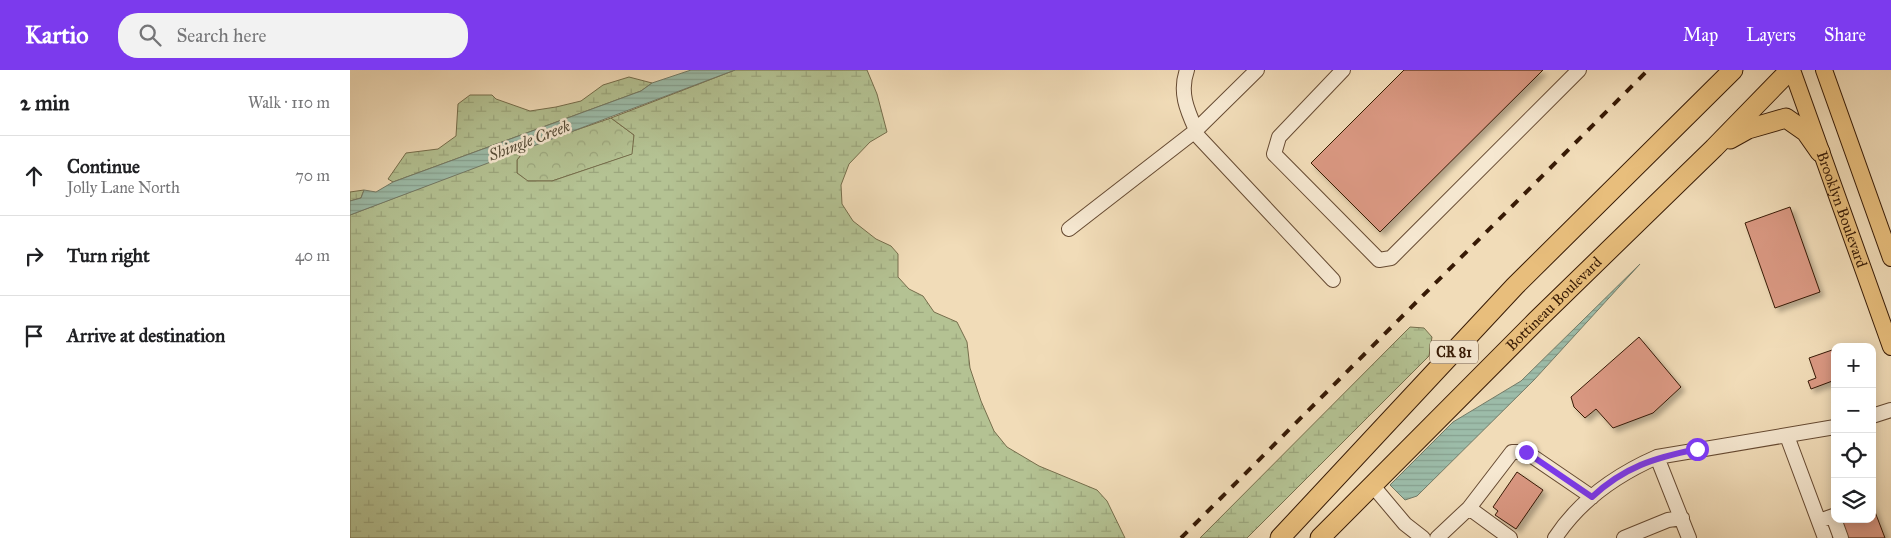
<!DOCTYPE html>
<html lang="en">
<head>
<meta charset="utf-8">
<style>
  body { margin:0; font-family:"IM FELL Great Primer",serif; background:#f2f2f2; color:#202124 }
  .controls { position:absolute; right:15px; bottom:15px; display:grid; overflow:hidden; border-radius:10px; box-shadow:0 2px 12px #0003 }
  .controls button { width:45px; height:45px; display:grid; place-items:center; padding:0; border:0; border-bottom:1px solid #e0e0e0; background:#fff; color:#202124; font:25px sans-serif }
  .stop { position:absolute; width:15px; height:15px; margin:-11px; border:4px solid #7c3aed; border-radius:50%; background:#fff }
  .stop.end { background:#7c3aed; border-color:#fff; box-shadow:0 1px 5px #0008 }
  .list { margin:0; padding:0; list-style:none }
  h2 { display:flex; justify-content:space-between; align-items:center; height:65px; margin:0; padding:0 20px; font-size:21px }
  h2 small { font-size:16px; font-weight:400; color:#757577 }
  .list li { display:grid; grid-template-columns:32px 1fr auto; gap:15px; align-items:center; box-sizing:border-box; height:80px; padding:0 20px; border-top:1px solid #e0e0e0 }
  .list b { display:block; font-size:19px; white-space:nowrap }
  .list p { margin:0; font-size:16px; white-space:nowrap; color:#757577 }
  .list em { font-size:16px; font-style:normal; color:#757577 }
  .icon { flex:none; width:28px; height:28px; fill:none; stroke:currentColor; stroke-width:2; stroke-linecap:round; stroke-linejoin:round }
  .map { position:relative; flex:none; width:1541px; height:468px; overflow:hidden }
  header { display:flex; align-items:center; gap:30px; box-sizing:border-box; height:70px; padding:0 25px; background:#7c3aed; color:#fff }
  header strong { font-size:24px }
  nav { display:flex; gap:28px; margin-inline-start:auto; font-size:18px }
  .search { width:350px; height:45px; background:#f2f2f2; display:flex; align-items:center; gap:12px; box-sizing:border-box; padding:0 18px; border-radius:20px; color:#757577; font-size:19px }
  main { display:flex }
  aside { flex:1; background:#fff }
  .map>svg:first-child { display:block }
  .forest { fill:url(#forest-crowns); stroke:#766e4c }
  .wetland { fill:url(#wetland-marsh); stroke:#766e4c }
  .water { fill:url(#water-rules); stroke:#747b67 }
  .building { fill:#da9882; stroke:#371a05; filter:url(#shadow) }
  .lines { fill:none; stroke-linecap:round; stroke-linejoin:round }
  .minor-casing { stroke:#664a32; stroke-width:16 }
  .major-casing { stroke:#371a05; stroke-width:18 }
  .highway-casing { stroke:#371a05; stroke-width:21 }
  .minor { stroke:#f6e8d1; stroke-width:14 }
  .major { stroke:#e8be7c; stroke-width:16 }
  .highway { stroke:#e8be7c; stroke-width:19 }
  .rail { stroke:#371a05; stroke-width:4; stroke-dasharray:9 9; stroke-linecap:butt }
  .route { stroke:#7c3aed; stroke-width:6 }
  .labels { text-anchor:middle; stroke-width:5; stroke-linejoin:round; paint-order:stroke }
  .shield { fill:#f6e8d1; stroke:#705842; stroke-width:1 }
  .shield-label { font-size:14px; font-weight:bold; fill:#371a05 }
  .street-label { font-size:15px; fill:#371a05; stroke:#f6e8d1 }
  .water-label { font-size:16px; font-style:italic; fill:#554b36; stroke:#f6e8d1 }
</style>
</head>
<body>
<header>
<strong>Kartio</strong>
<div class="search"><svg class="icon" aria-label="search" viewBox="0 0 24 24"><circle cx="10" cy="10" r="6"/><path d="M15 15l6 6"/></svg>Search here</div>
<nav><a>Map</a><a>Layers</a><a>Share</a></nav>
</header>
<main>
<aside>
<h2>2 min<small>Walk · 110 m</small></h2>
<ul class="list">
<li><svg class="icon" aria-label="ahead" viewBox="0 0 24 24"><path d="M12 20V5M6 11l6-6 6 6"/></svg><div><b>Continue</b><p>Jolly Lane North</p></div><em>70 m</em></li>
<li><svg class="icon" aria-label="right" viewBox="0 0 24 24"><path d="M7 20v-9h11M14 6l5 5-5 5"/></svg><div><b>Turn right</b></div><em>40 m</em></li>
<li><svg class="icon" aria-label="arrive" viewBox="0 0 24 24"><path d="M6 21V4h12l-3 4 3 4H6"/></svg><div><b>Arrive at destination</b></div></li>
</ul>
</aside>
<div class="map">
<svg width="1541" height="468" viewBox="0 0 1541 468">
  <defs>
    <pattern id="forest-crowns" width="20" height="18" patternUnits="userSpaceOnUse" patternTransform="scale(1.25)"><rect width="20" height="18" fill="#b4c293"/><path d="M2 6a3 3 0 1 1 6 0M12 15a3 3 0 1 1 6 0" fill="none" stroke="#9ba67d"/></pattern>
    <pattern id="wetland-marsh" width="20" height="14" patternUnits="userSpaceOnUse" patternTransform="scale(1.25)"><rect width="20" height="14" fill="#b4c293"/><path d="M1 5h8M5 5V1M11 12h8M15 12V8" fill="none" stroke="#9ba67d"/></pattern>
    <pattern id="water-rules" width="6" height="5" patternUnits="userSpaceOnUse" patternTransform="scale(1.25)"><rect width="6" height="5" fill="#9cbca9"/><path d="M0 2.5h6" fill="none" stroke="#87a190"/></pattern>
    <filter id="shadow"><feDropShadow dx="4" dy="4" stdDeviation="2.5" flood-color="#0004"/></filter>
  </defs>
  <rect width="100%" height="100%" fill="#f1dcb8"/>
  <filter id="stains"><feTurbulence type="fractalNoise" baseFrequency=".004" numOctaves="4"/><feColorMatrix values="0 0 0 0 .2 0 0 0 0 .09 0 0 0 0 .02 0 0 0 .5 -.17"/></filter>
  <radialGradient id="worn" r=".72"><stop offset=".6" stop-color="#630" stop-opacity="0"/><stop offset="1" stop-color="#630" stop-opacity=".3"/></radialGradient>
  <path class="forest" d="M 261,48 L 284,65 L 283,84 L 202,111 L 177,111 L 167,103 L 167,90 L 177,77 Z"/>
  <path class="wetland" d="M 385,0 L 517,0 L 527,24 L 537,62 L 520,72 L 499,94 L 491,115 L 492,134 L 503,151 L 526,169 L 541,176 L 548,184 L 548,207 L 559,219 L 573,226 L 584,242 L 607,252 L 617,272 L 620,298 L 631,331 L 644,361 L 657,377 L 689,396 L 747,420 L 757,431 L 775,468 L 0,468 L 0,145 L 177,77 L 167,90 L 167,103 L 178,111 L 202,111 L 282,84 L 284,65 L 261,48 Z
    M 279,7 L 302,13 L 291,21 L 43,112 L 38,109 L 56,83 L 88,79 L 106,66 L 108,34 L 120,25 L 142,25 L 146,29 L 180,41 L 206,37 L 231,31 L 253,15 Z
    M 14,120 L 11,128 L 0,131 L 0,122 Z
    M 1060,257 L 1074,258 L 1082,267 L 1079,286 L 897,468 L 850,468 Z"/>
  <path class="water" d="M 341,0 L 385,0 L 0,145 L 0,131 L 11,128 L 14,120 L 26,122 L 43,112 L 291,21 L 302,13 Z
    M 1290,194 L 1184,310 L 1067,426 L 1055,430 L 1040,415 L 1103,352 L 1171,311 Z"/>
  <path class="building" d="M 1054,0 L 1193,0 L 1030,162 L 961,93 Z
    M 1440,137 L 1470,222 L 1425,238 L 1395,153 Z
    M 1289,267 L 1331,317 L 1303,343 L 1263,358 L 1246,339 L 1235,348 L 1224,337 L 1221,327 Z
    M 1485,279 L 1485,310 L 1461,319 L 1458,311 L 1466,308 L 1459,288 Z
    M 1167,402 L 1193,420 L 1166,459 L 1145,445 L 1148,441 L 1143,437 Z
    M 1522,434 L 1535,468 L 1496,468 L 1489,449 L 1522,449 Z"/>
  <g class="lines">
    <defs>
      <path id="minor" d="M 837,0 C 829,22 837,40 846,60
        M 993,0 L 929,67 L 924,84 L 1029,190 L 1041,188 L 1229,0
        M 844,62 L 983,210
        M 719,159 L 844,62 L 907,0
        M 1522,346 L 1541,340
        M 1437,366 L 1475,468
        M 1307,387 L 1339,468
        M 1023,416 L 1055,454 L 1073,468
        M 1119,438 L 1160,468
        M 1469,451 L 1483,446 L 1491,468
        M 1087,468 L 1119,438 L 1162,382 L 1176,382 L 1242,427
        M 1205,468 C 1230,430 1266,405 1307,387 L 1485,357
        M 1274,468 L 1318,450 L 1332,448"/>
      <g id="major">
        <path id="s1" d="M 1442,0 L 1541,277"/>
        <path d="M 1474,0 L 1541,188"/>
      </g>
      <g id="highway">
        <path d="M 1380,69 L 1398,59 L 1436,48 L 1456,62 L 1470,82"/>
        <path d="M 930,468 L 1165,216 L 1383,0"/>
        <path id="s2" d="M 970,468 L 1186,251 L 1364,78 L 1440,0"/>
      </g>
    </defs>
    <use href="#minor" class="minor-casing"/>
    <use href="#major" class="major-casing"/>
    <use href="#highway" class="highway-casing"/>
    <use href="#minor" class="minor"/>
    <use href="#major" class="major"/>
    <use href="#highway" class="highway"/>
    <path class="rail" d="M 831,468 L 1298,0"/>
  </g>
  <g class="lines">
    <path class="route" d="M 1176,382 L 1242,427 C 1274,397 1304,388 1347,379"/>
  </g>
  <g class="labels">
    <rect class="shield" x="1080" y="270.5" width="48" height="23" rx="4"/>
    <g class="shield-label">
      <text x="1104" y="287">CR 81</text>
    </g>
    <g class="street-label">
      <text dy="5" stroke="none"><textPath href="#s1" startOffset="148">Brooklyn Boulevard</textPath></text>
      <text dy="5" stroke="none"><textPath href="#s2" startOffset="331">Bottineau Boulevard</textPath></text>
    </g>
    <g class="water-label">
      <text transform="translate(179 70) rotate(-21)" y="6">Shingle Creek</text>
    </g>
  </g>
  <rect width="100%" height="100%" filter="url(#stains)"/>
  <rect width="100%" height="100%" fill="url(#worn)"/>
</svg>
<div class="controls">
<button>+</button>
<button>−</button>
<button><svg class="icon" aria-label="locate" viewBox="0 0 24 24"><circle cx="12" cy="12" r="6"/><path d="M12 2v4M12 18v4M2 12h4M18 12h4"/></svg></button>
<button><svg class="icon" aria-label="layers" viewBox="0 0 24 24"><path d="M12 4l9 5-9 5-9-5zM3 14l9 5 9-5"/></svg></button>
</div>
<div class="stop" style="left:1347px;top:379px"></div>
<div class="stop end" style="left:1176px;top:382px"></div>
</div>
</main>
</body>
</html>
